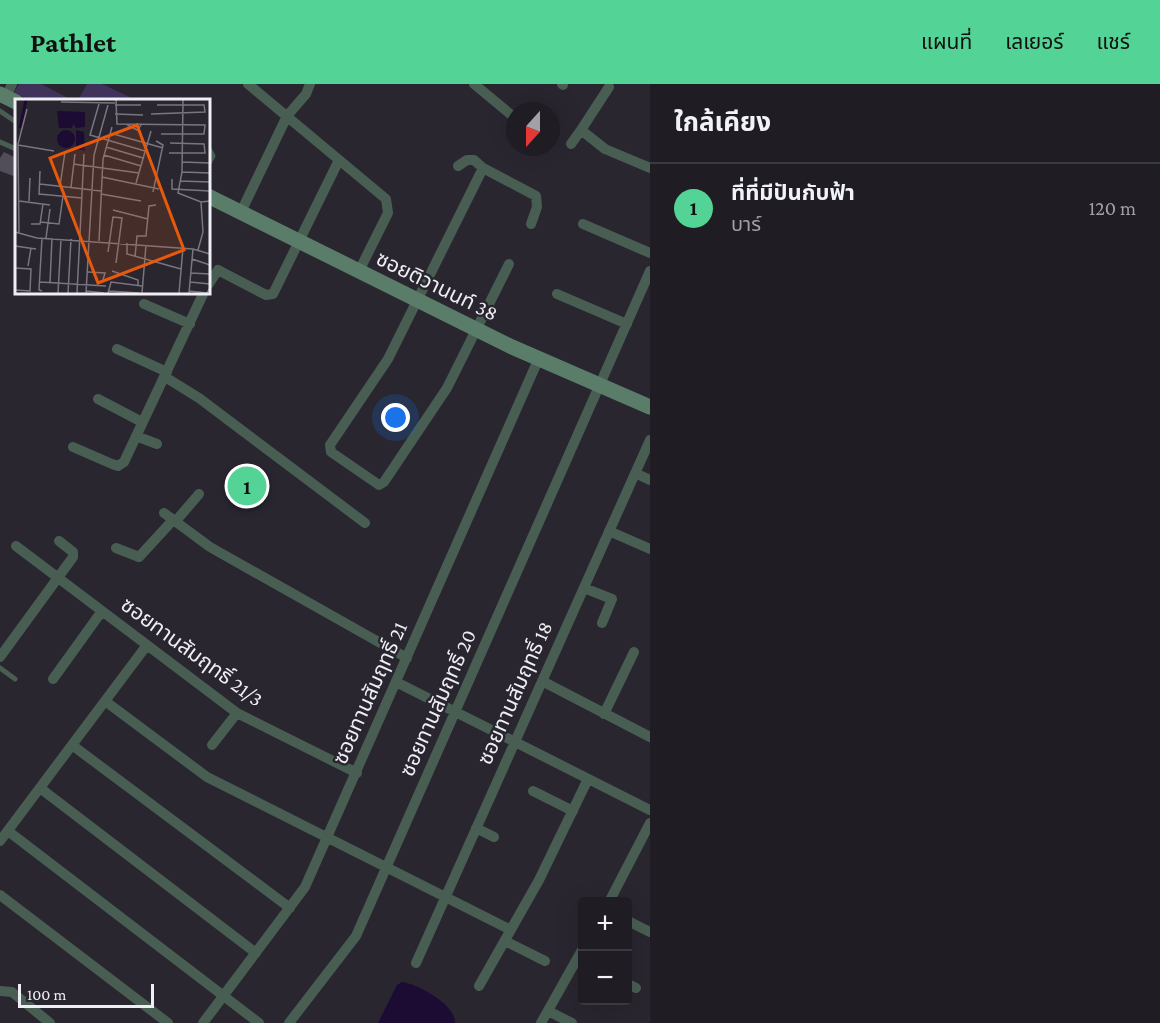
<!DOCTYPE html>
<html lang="th">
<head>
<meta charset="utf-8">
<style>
  body { margin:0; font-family:"Crimson Pro","Noto Sans Thai",serif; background:#27252c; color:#f1f3f6 }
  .controls { position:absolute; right:18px; bottom:18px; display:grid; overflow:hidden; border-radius:6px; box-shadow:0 6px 24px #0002 }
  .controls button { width:54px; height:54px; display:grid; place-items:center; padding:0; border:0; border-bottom:2px solid #3c3a41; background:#1f1c24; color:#f1f3f6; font:30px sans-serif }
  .compass { position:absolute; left:506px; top:18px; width:54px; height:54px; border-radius:50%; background:#1f1c24; box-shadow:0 6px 24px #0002; rotate:201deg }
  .scale { position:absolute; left:18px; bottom:15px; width:136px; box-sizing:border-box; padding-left:6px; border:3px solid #f0eef5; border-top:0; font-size:16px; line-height:21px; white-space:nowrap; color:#f0eef5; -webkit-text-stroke:4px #292630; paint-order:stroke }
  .you { position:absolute; left:396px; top:334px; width:21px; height:21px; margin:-15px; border:4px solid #fff; border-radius:50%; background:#1a73e8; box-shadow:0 0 0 9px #1a73e833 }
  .badge { display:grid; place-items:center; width:39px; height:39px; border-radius:50%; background:#53d396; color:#111; font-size:20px; font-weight:700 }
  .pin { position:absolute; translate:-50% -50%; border:3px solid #fff; box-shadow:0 2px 6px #0006 }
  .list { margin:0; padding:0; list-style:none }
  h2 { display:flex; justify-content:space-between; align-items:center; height:78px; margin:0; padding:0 24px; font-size:26px }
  h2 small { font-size:20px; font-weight:400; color:#a1a1a6 }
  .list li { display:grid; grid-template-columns:39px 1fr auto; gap:18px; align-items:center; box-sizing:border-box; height:90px; padding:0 24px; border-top:2px solid #3c3a41 }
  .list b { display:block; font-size:22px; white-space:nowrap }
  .list p { margin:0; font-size:20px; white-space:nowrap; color:#a1a1a6 }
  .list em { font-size:20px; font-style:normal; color:#a1a1a6 }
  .map { position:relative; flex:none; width:650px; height:939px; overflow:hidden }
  header { display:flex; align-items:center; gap:36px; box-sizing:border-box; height:84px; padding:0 30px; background:#53d396; color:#111 }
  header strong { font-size:28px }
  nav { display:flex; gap:33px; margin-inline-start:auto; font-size:21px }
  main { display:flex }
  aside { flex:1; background:#1f1c24 }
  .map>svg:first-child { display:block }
  .green { fill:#40325a }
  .water { fill:#1c0b32 }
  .building { fill:#514d59 }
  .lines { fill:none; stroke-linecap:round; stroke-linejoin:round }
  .lane { stroke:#495e52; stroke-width:5 }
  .street { stroke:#495e52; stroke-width:10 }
  .secondary { stroke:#5a7d69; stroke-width:15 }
  .labels { text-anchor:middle; stroke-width:5; stroke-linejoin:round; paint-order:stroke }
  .street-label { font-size:21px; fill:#f0eef5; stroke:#292630 }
  .inset-river { fill:none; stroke:#1c0b32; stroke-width:3 }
  .inset-road { fill:none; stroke:#79767f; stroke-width:1.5 }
  .view { fill:#e8590c; fill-opacity:0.15; stroke:#e8590c; stroke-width:3 }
  .inset-edge { fill:none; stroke:#f0eef5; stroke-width:3 }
</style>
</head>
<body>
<header>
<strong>Pathlet</strong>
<nav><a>แผนที่</a><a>เลเยอร์</a><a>แชร์</a></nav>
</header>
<main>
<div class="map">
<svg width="650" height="939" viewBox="0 0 650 939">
  <rect width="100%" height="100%" fill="#292630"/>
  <path class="green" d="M 19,0 L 41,0 L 72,16 L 29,16 L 14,9 Z
    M 87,0 L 102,0 L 136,16 L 78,16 Z"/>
  <path class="water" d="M 402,898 C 418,900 456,921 455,939 L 378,939 L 397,901 Z"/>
  <path class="building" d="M 4,68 L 16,74 L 16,93 L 0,87 L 0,74 Z"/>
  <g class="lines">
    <path class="lane" d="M 0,27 L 16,38
      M 0,58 L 16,65
      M 208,63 L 213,72 L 208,81
      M 0,584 L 15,595"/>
    <path class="street" d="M 248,0 L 386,115 L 388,129 L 359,187
      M 474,0 L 515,34
      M 562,0 L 563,1
      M 609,3 L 581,46 L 605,65 L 650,84
      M 6,13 L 12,0
      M 571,60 L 581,46
      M 458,82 L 467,76 L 474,76 L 483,84 L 536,112 L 537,123 L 531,140
      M 483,84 L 388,275 L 330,361 L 331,368 L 379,401 L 384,398 L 447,304 L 509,180
      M 241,128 L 287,32 L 306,10 L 310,0
      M 583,140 L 650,169
      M 208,201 L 218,186 L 266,211 L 273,210 L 339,76
      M 557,210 L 627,240
      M 144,220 L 190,240
      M 117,265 L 167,288
      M 165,293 L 199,314 L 365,439
      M 98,315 L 142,338
      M 136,352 L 157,360
      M 73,363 L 112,380 L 118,382 L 124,378 L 204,208
      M 635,389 L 650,396
      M 164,429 L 210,463 L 407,574
      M 175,438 L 199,410
      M 609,447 L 650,465
      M 16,462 L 237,629 L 357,689
      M 116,464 L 139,473 L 173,436
      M 584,504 L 612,515 L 602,539
      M 0,573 L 73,473 L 73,468 L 59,457
      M 53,595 L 102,527
      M 542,597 L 650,653
      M 396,598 L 650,726
      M 105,617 L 207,693 L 511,846
      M 604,630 L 634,568
      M 72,661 L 290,824
      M 212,661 L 237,629
      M 40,704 L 256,869
      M 533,707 L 573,727
      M 476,744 L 494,753
      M 8,747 L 259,939
      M 0,757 L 147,561
      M 0,811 L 168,939
      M 609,818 L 650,739
      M 628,837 L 650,848
      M 505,857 L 545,877
      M 416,879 L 650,356
      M 628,900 L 636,904
      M 479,902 L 539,796 L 588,695
      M 0,907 L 12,908 L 50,939
      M 548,927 L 572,939
      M 203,939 L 305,803 L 539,274
      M 289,939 L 356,852 L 650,187
      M 541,939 L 582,866"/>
    <path class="secondary" d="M 0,10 L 16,18
      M 208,112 L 512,263 L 650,323"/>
  </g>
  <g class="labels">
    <g class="street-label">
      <text transform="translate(437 202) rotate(26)" y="7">ซอยติวานนท์ 38</text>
      <text transform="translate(192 568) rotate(36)" y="7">ซอยทานสัมฤทธิ์ 21/3</text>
      <text transform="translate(370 609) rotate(-66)" y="7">ซอยทานสัมฤทธิ์ 21</text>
      <text transform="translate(515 609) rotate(-66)" y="7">ซอยทานสัมฤทธิ์ 18</text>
      <text transform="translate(438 619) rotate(-66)" y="7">ซอยทานสัมฤทธิ์ 20</text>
    </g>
  </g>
  <g transform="translate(15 15)">
    <rect width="195" height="195" fill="#292630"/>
    <path d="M 42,12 L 70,13 L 70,28 L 61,29 L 59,25 L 56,29 L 44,29 ZM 61,31 L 69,33 L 70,52 L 61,50 ZM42 40a9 9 0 1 1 18 0a9 9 0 1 1-18 0Z" fill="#1c0b32"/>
    <path class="inset-river" d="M 5,29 L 11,1"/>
    <path class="inset-road" d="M 101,1 L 102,25 L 190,26 L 189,35 L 146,35M 168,1 L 167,73 L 163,94 L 186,103 L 195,102M 46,3 L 100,4M 84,5 L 75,36 L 130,52M 100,6 L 126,6M 100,15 L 128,16M 136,15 L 190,13 L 189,6 L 142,6M 111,25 L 122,31 L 127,25M 95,34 L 148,49M 3,46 L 39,52M 91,48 L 128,59M 154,54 L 190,54 L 189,45 L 155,44M 89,56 L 126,67M 167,63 L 195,64M 58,65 L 124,74M 167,73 L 195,74M 87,78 L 144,90M 157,80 L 157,90 L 195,92M 165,82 L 195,83M 121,84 L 136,32M 25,85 L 86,92M 45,87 L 50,53M 56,88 L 60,55M 138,93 L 148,46 L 141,42M 24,95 L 67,99M 86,95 L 126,102M 24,96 L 25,72M 4,102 L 35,106M 14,102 L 15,79M 98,111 L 133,120M 25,123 L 44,125 L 48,97M 16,125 L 25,125 L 28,105M 0,133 L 22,139 L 178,150 L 195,155M 4,134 L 3,45 L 12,10M 27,139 L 24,191 L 27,192M 31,139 L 35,110M 84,142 L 88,60 L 97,28M 112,144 L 112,155 L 166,170M 0,147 L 21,150M 183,151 L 188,133 L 186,103M 93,153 L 98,118 L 107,119 L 101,164M 120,158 L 122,137 L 131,137 L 134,107 L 141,106M 177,160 L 195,166M 13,167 L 16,149M 0,169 L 16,170 L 15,192 L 0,191M 97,172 L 123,181 L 123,186M 73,173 L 90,174 L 88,181M 176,174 L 195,175M 25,183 L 91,187M 175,183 L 195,185M 35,184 L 37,139M 71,192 L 89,194M 94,192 L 124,194M 174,192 L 192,194 L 195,189M 43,194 L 46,140M 53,194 L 56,140M 62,194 L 69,55M 71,194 L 79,56 L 93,6M 93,194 L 96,183 L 127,187M 127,194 L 131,146M 164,194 L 168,149M 174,194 L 178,150"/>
    <path class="view" d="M 122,26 L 169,151 L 83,184 L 35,59 Z"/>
    <rect width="195" height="195" class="inset-edge"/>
  </g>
</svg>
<div class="controls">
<button>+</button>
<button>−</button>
</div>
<svg class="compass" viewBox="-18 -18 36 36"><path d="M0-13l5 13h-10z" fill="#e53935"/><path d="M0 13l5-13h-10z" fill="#a1a1a6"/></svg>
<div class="scale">100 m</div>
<div class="you"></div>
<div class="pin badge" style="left:247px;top:402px">1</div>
</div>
<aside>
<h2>ใกล้เคียง<small></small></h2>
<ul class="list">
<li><span class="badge">1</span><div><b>ที่ที่มีปันกับฟ้า</b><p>บาร์</p></div><em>120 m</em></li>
</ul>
</aside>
</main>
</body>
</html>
